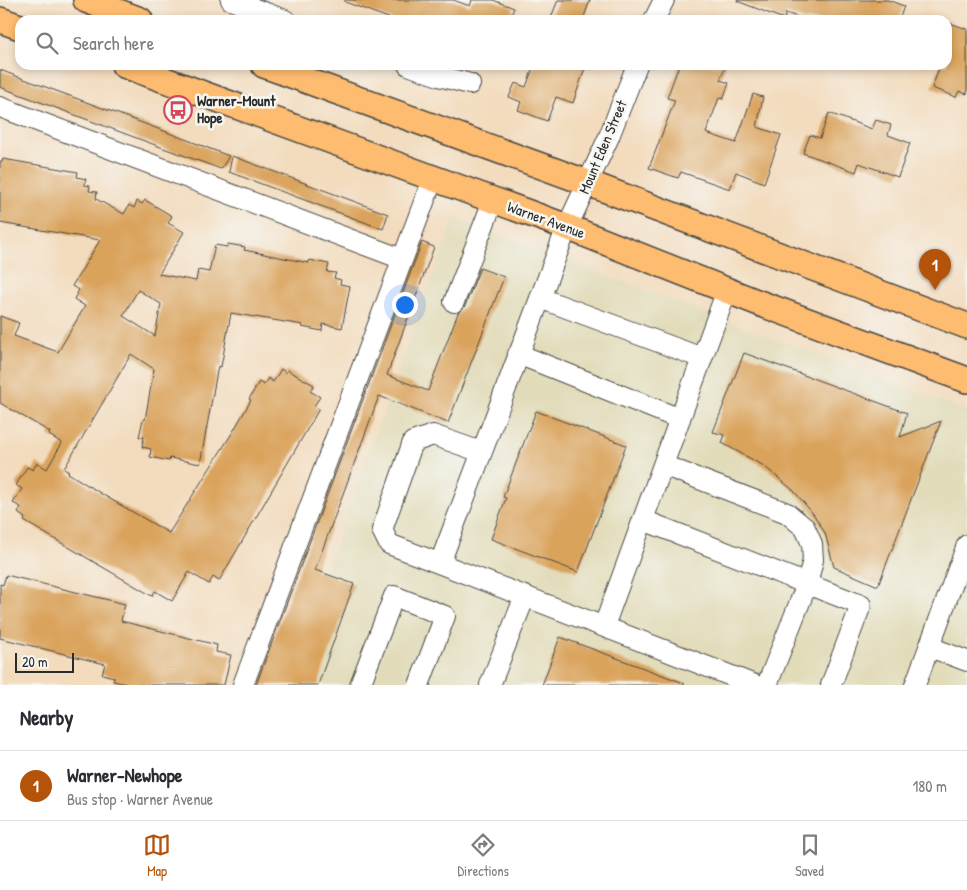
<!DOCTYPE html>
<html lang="en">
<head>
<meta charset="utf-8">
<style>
  body { margin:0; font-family:"Patrick Hand",sans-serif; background:#f2f2f3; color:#2b2b33 }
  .scale { position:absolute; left:15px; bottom:12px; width:59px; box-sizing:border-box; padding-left:5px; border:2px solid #2b2b2b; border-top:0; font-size:14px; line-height:18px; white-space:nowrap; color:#2b2b2b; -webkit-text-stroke:4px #f6f6f2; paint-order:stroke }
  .you { position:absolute; left:404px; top:304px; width:18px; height:18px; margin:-12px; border:4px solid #fff; border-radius:50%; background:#1a73e8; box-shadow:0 0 0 8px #1a73e833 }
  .badge { display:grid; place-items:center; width:32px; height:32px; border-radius:50%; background:#b45309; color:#fff; font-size:16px; font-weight:700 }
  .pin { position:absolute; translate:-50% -41px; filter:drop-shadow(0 1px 2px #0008) }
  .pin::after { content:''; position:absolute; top:26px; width:18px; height:15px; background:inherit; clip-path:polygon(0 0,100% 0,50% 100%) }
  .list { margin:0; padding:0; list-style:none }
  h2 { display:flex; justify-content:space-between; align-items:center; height:65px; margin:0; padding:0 20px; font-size:21px }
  h2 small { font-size:16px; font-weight:400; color:#7c7c81 }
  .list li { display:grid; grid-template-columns:32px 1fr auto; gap:15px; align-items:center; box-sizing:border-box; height:70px; padding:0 20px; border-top:1px solid #e1e1e2 }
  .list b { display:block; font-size:19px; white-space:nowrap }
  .list p { margin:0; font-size:16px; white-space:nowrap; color:#7c7c81 }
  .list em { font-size:16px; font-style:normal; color:#7c7c81 }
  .icon { flex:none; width:28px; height:28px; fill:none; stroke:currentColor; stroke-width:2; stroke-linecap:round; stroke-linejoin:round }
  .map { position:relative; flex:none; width:967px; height:685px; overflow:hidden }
  .search { position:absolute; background:#fff; box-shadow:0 2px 8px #0003; left:15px; right:15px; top:15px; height:55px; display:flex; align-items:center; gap:12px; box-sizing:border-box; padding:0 18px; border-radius:15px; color:#7c7c81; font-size:19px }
  .sheet { height:135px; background:#fff }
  nav { display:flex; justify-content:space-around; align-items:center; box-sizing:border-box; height:70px; border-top:1px solid #e1e1e2; background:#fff; font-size:14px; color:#7c7c81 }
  nav a { display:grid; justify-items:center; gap:2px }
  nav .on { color:#b45309 }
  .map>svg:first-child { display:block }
  .built { fill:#e2dcba }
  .building { fill:#daa35c; fill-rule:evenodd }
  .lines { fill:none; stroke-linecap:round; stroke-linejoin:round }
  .minor-casing { stroke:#494641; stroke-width:22 }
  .major-casing { stroke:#494641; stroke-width:28 }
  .minor { stroke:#fff; stroke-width:20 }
  .major { stroke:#fdbc6f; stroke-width:25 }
  .labels { text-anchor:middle; stroke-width:5; stroke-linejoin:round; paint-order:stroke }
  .poi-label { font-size:15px; font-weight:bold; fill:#2b2b2b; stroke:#f6f6f2; text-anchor:start }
  .street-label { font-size:15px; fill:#2b2b2b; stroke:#f6f6f2 }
</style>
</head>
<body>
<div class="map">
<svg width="967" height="685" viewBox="0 0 967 685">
  <rect width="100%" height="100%" fill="#f6f6f2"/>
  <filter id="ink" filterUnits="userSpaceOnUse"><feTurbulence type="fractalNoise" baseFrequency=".02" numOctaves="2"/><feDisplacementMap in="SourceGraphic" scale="10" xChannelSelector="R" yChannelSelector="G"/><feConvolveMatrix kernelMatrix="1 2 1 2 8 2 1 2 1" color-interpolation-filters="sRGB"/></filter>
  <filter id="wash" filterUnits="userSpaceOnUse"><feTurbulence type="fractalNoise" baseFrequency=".0096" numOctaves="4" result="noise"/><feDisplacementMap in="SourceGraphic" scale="20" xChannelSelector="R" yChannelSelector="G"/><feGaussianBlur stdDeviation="1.12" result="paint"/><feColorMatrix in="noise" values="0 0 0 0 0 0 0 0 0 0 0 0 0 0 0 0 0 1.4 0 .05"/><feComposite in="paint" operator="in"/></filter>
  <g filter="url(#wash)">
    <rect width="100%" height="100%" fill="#f3dcbe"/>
    <path class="built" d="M 454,218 L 967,411 L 967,685 L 284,685 Z"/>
    <g id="blocks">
      <path class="building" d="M 345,0 L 453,0 L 470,6 L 472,0 L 493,0 L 514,8 L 509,20 L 394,20 L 345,2 Z
        M 558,0 L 590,0 L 583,20 L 550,20 Z
        M 737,0 L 888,0 L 904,6 L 899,20 L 806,20 L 786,13 L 784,19 L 737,1 Z
        M 947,22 L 967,29 L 967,94 L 959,91 L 956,97 L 932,88 L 940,65 L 947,65 Z
        M 534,65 L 586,65 L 573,103 L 556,97 L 547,121 L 518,110 L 521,102 L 509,97 L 515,83 L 526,87 Z
        M 679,65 L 726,65 L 720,80 L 729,83 L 723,99 L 719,98 L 706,133 L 736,143 L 753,94 L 763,97 L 757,127 L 781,135 L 764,183 L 736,172 L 730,189 L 681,172 L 678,178 L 649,168 L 675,100 L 667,98 Z
        M 0,70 L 164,131 L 229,156 L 221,169 L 166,149 L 0,87 Z
        M 829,113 L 872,129 L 876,120 L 891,125 L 888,135 L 910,143 L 898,177 L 859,163 L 856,172 L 803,153 L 810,135 L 820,138 Z
        M 232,156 L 388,214 L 383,229 L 229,172 Z
        M 3,159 L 78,172 L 77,177 L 86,179 L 84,185 L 90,186 L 89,191 L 97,192 L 96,199 L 124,214 L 129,205 L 134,208 L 137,201 L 142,204 L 145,200 L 172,216 L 168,223 L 184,232 L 159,274 L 196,281 L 198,270 L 209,272 L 215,245 L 227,247 L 228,244 L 245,247 L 244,250 L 309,263 L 309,260 L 329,264 L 327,272 L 336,273 L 334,278 L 341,280 L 340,284 L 350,286 L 342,328 L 323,324 L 322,331 L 302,327 L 303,325 L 231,313 L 221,367 L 218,366 L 200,464 L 170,458 L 169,461 L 150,457 L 151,449 L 142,447 L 144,437 L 139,437 L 143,419 L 145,420 L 154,369 L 131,354 L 64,469 L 69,472 L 68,473 L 105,496 L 169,533 L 234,430 L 251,400 L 249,399 L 259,382 L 264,385 L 268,378 L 273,382 L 281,369 L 286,373 L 287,370 L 314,385 L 310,391 L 320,397 L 314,406 L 319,409 L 219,581 L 213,577 L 209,584 L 189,572 L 172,601 L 155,591 L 152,596 L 24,521 L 25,518 L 18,513 L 21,507 L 13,503 L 22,489 L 16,485 L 27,467 L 33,470 L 37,463 L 47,469 L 62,443 L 49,435 L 50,432 L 0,403 L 0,316 L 19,323 L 14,336 L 58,352 L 85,306 L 74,299 L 79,290 L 72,286 L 100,240 L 0,223 L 0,161 L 2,162 ZM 138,290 L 161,304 L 155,336 L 123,316 Z
        M 422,242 L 434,247 L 387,375 L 428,391 L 458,313 L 465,306 L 480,268 L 504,277 L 448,423 L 379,396 L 315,570 L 354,584 L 318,685 L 256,685 Z
        M 744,353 L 907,413 L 900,437 L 941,421 L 878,586 L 834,567 L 825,533 L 814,515 L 794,491 L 764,466 L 722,443 L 725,435 L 713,432 Z
        M 536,411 L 626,445 L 578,572 L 491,539 L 506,498 L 503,497 Z
        M 6,575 L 125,604 L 121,621 L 217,645 L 216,652 L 231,655 L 224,685 L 131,685 L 113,681 L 114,677 L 102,674 L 105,664 L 0,638 L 0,584 L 3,585 Z
        M 560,637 L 684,683 L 684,685 L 542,685 Z"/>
    </g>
  </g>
  <g filter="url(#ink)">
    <use href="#blocks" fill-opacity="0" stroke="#494641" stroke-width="1"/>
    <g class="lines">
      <defs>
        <path id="minor" d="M 231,0 L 285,20
          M 654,20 L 664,0
          M 408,65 L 439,76 L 470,84
          M 0,107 L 402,259
          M 540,298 L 702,358
          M 454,302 L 493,201
          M 518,354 L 680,419
          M 481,452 L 433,435 L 413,442 L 382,530 L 389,544 L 755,685
          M 663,465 L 787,513 L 805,528 L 812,544 L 813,560 L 807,584 L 767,685
          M 643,520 L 861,605 L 831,685
          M 440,563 L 567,227 L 608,139 L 637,65
          M 604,626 L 727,290
          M 930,647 L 967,661
          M 243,685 L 433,178
          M 360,685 L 394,596 L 445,616 L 419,685
          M 490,685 L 525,596
          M 915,685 L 967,545"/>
        <path id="major" d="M 86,0 L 140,20
          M 0,20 L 20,27
          M 124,65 L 567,227 L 759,303 L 967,380
          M 264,65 L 588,183 L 967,326"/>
      </defs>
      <use href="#minor" class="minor-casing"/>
      <use href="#major" class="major-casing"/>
      <use href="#minor" class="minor"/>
      <use href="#major" class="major"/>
    </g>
  </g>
  <defs>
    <symbol id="bus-ring" viewBox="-11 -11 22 22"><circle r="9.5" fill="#f6f6f2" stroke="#d1495b" stroke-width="1.5"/><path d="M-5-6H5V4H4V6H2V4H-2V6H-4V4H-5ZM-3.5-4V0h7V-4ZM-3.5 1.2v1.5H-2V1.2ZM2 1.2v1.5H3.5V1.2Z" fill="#d1495b"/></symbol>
  </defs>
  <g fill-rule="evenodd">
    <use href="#bus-ring" x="162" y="94" width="32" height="32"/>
  </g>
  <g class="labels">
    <g class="poi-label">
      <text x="197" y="106">Warner-Mount<tspan x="197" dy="17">Hope</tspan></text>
    </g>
    <g class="street-label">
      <text transform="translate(603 147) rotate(-67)" y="5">Mount Eden Street</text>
      <text transform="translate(546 220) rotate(20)" y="5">Warner Avenue</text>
    </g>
  </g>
</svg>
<div class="scale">20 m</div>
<div class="you"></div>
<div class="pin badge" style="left:935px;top:290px">1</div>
<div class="search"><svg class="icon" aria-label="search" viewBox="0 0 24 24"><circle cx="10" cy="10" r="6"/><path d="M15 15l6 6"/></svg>Search here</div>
</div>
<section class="sheet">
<h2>Nearby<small></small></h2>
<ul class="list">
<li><span class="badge">1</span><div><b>Warner-Newhope</b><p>Bus stop · Warner Avenue</p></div><em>180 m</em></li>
</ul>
</section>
<nav>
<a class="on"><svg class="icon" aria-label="map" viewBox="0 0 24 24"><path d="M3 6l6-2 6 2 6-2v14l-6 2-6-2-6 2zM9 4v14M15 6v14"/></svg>Map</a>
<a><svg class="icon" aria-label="directions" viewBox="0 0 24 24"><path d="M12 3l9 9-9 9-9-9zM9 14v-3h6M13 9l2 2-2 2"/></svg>Directions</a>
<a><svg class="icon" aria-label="saved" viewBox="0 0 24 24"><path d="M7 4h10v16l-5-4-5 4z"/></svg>Saved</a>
</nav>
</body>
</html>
